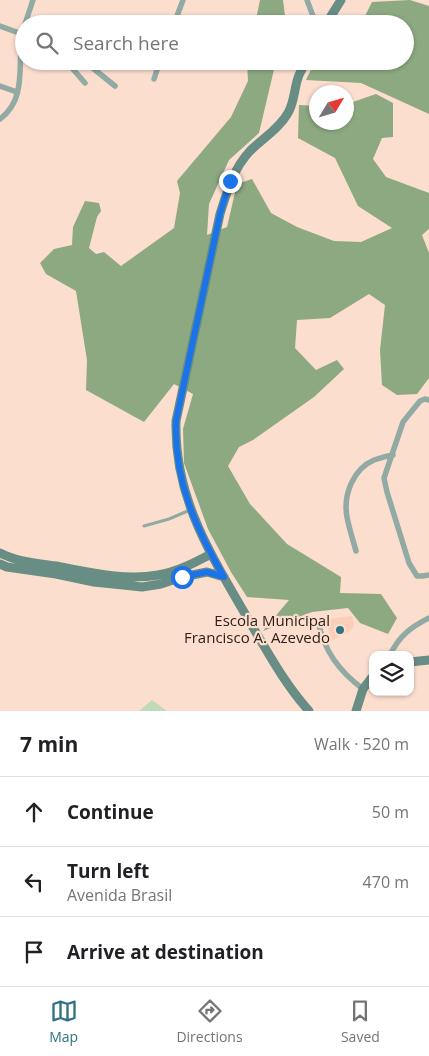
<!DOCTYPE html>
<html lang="en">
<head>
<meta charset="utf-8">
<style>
  body { margin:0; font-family:"Open Sans",sans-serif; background:#f6f6f6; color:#202124 }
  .controls { position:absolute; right:15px; bottom:15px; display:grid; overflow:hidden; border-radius:10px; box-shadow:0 1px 4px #0004 }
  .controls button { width:45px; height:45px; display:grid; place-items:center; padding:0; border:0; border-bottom:1px solid #e0e0e0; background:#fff; color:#202124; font:25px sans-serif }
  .compass { position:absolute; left:309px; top:85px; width:45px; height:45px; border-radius:50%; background:#fff; box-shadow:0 1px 4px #0004; rotate:52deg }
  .stop { position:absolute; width:15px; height:15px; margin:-11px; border:4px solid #1a73e8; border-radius:50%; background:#fff }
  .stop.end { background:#1a73e8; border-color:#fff; box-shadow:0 1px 5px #0008 }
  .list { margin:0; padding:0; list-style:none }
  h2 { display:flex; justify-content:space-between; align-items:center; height:65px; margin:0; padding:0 20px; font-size:21px }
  h2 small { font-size:16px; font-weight:400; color:#757577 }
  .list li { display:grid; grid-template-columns:32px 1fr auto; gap:15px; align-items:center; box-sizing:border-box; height:70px; padding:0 20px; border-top:1px solid #e0e0e0 }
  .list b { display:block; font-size:19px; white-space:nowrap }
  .list p { margin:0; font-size:16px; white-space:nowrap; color:#757577 }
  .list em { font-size:16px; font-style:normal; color:#757577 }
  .icon { flex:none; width:28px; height:28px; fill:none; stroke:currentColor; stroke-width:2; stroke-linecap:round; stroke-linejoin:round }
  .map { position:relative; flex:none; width:429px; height:711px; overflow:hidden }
  .search { position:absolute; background:#fff; box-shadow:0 1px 4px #0004; left:15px; right:15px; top:15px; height:55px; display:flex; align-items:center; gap:12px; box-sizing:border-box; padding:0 18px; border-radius:28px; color:#757577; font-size:19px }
  .sheet { height:275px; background:#fff }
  nav { display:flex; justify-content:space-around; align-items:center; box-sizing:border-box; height:70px; border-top:1px solid #e0e0e0; background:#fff; font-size:14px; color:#757577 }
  nav a { display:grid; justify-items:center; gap:2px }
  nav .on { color:#2e7382 }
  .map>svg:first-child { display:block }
  .built { fill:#fbcfb7 }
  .green { fill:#c2d9b9 }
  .forest { fill:#8ca981 }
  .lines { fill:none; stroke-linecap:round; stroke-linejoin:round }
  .lane { stroke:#91aaa4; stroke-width:3 }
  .street { stroke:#91aaa4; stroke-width:5.5 }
  .secondary { stroke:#688d84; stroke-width:9 }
  .route { stroke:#1a73e8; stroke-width:6 }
  .poi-dot { fill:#2e7382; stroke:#fcdece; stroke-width:2 }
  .labels { text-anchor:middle; stroke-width:4.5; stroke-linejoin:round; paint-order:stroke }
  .poi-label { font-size:15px; fill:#2f211a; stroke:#fcdece; text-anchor:end }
</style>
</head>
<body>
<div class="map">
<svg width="429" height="711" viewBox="0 0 429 711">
  <rect width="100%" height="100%" fill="#fcdece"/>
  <path class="built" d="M 352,616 L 354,626 L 350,631 L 331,641 L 328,628 L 328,619 Z"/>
  <path class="green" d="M 152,700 L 167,711 L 139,711 Z"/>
  <path class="forest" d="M 260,0 L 283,0 L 286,24 L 255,24 Z
    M 410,0 L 429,6 L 429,114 L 361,83 L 306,80 L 315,61 L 405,61 L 405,24 L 361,24 L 372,2 Z
    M 247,61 L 276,61 L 259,133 L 229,160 L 209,204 L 207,235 L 227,227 L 237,184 L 252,179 L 271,213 L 297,227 L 334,241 L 361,242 L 392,228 L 358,206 L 335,158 L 298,138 L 299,105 L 316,106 L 316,122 L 346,122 L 347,104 L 376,94 L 393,103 L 393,137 L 382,138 L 373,159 L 386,177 L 429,193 L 429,229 L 422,235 L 429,253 L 429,378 L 417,394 L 397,395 L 382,385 L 380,350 L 385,305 L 369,294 L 330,318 L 297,320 L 295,348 L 316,370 L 337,360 L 344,369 L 314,397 L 253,440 L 239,447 L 228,466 L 250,504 L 287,544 L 341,577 L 340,593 L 381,594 L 397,618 L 388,634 L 360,623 L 348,608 L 312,612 L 263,631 L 289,600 L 247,597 L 231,572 L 208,529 L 184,463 L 183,429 L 193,394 L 174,384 L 144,422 L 86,390 L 87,360 L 76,291 L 46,274 L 40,263 L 54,249 L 72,245 L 73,227 L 85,201 L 99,203 L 101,211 L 97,217 L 89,248 L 96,254 L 104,252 L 121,266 L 174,228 L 180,193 L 177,181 L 231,117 L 248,81 Z"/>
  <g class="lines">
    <path class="lane" d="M 144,526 L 169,519 L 190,510"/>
    <path class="street" d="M 307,0 L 316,24
      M 25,24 L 33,0
      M 174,24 L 183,0
      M 0,26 L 22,34
      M 66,61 L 85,83
      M 84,61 L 115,86
      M 154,79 L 160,61
      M 0,86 L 17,92
      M 0,119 C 30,97 15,58 24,29
      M 429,400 L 425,399 L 420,401 L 403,422 L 384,478 L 387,492 L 409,563 L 417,576 L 422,576 L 429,575
      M 356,551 C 353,540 349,528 347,517 C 343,495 353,469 374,460 C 380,458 387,456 393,455
      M 318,621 C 324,651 339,671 363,689
      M 390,655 C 399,636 411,627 429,618"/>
    <path class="secondary" d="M 326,24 L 341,0
      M 306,61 C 304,66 301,71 299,75 C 294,87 295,101 288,113 C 279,129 262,139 250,151 C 233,169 227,192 220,214 L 176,421 C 174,498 211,555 248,619 C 267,651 284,683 309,711
      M 0,553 C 17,562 37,563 56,566 C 89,572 124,581 158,575 C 177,572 194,563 211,554
      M 0,564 L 7,567 L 56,574 L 94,582 L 142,587 L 161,584 L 182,577 L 207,572 L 224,577
      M 410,662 L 429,660
      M 356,711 L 363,689 L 373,676"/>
  </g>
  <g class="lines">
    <path class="route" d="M 182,577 L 207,572 L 224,577 C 195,527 174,480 176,421 L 220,214 L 230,181"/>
  </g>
  <circle class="poi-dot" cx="340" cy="630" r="5"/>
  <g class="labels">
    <g class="poi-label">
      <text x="330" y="626">Escola Municipal<tspan x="330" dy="17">Francisco A. Azevedo</tspan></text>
    </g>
  </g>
</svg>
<div class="controls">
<button><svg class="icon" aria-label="layers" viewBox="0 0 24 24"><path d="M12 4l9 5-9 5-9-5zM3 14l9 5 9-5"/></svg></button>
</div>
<svg class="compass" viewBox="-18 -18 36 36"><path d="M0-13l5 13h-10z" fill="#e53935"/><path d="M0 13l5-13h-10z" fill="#757577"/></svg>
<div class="stop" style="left:182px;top:577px"></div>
<div class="stop end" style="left:230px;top:181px"></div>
<div class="search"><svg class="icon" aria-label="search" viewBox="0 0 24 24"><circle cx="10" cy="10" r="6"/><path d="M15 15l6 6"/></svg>Search here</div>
</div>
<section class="sheet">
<h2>7 min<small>Walk · 520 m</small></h2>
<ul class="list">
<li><svg class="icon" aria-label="ahead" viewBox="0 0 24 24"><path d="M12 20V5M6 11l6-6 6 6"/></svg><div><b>Continue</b></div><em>50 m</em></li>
<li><svg class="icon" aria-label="left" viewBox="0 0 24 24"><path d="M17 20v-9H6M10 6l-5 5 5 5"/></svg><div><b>Turn left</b><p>Avenida Brasil</p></div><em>470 m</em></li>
<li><svg class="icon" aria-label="arrive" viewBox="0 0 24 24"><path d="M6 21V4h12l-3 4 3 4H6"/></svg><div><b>Arrive at destination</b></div></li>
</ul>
</section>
<nav>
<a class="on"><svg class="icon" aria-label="map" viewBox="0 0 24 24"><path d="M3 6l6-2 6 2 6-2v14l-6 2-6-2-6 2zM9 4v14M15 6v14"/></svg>Map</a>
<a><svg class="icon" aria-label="directions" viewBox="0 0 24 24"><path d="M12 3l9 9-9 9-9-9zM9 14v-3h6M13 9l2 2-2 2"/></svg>Directions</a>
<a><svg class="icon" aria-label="saved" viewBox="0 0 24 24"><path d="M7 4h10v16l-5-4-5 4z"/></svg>Saved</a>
</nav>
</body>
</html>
